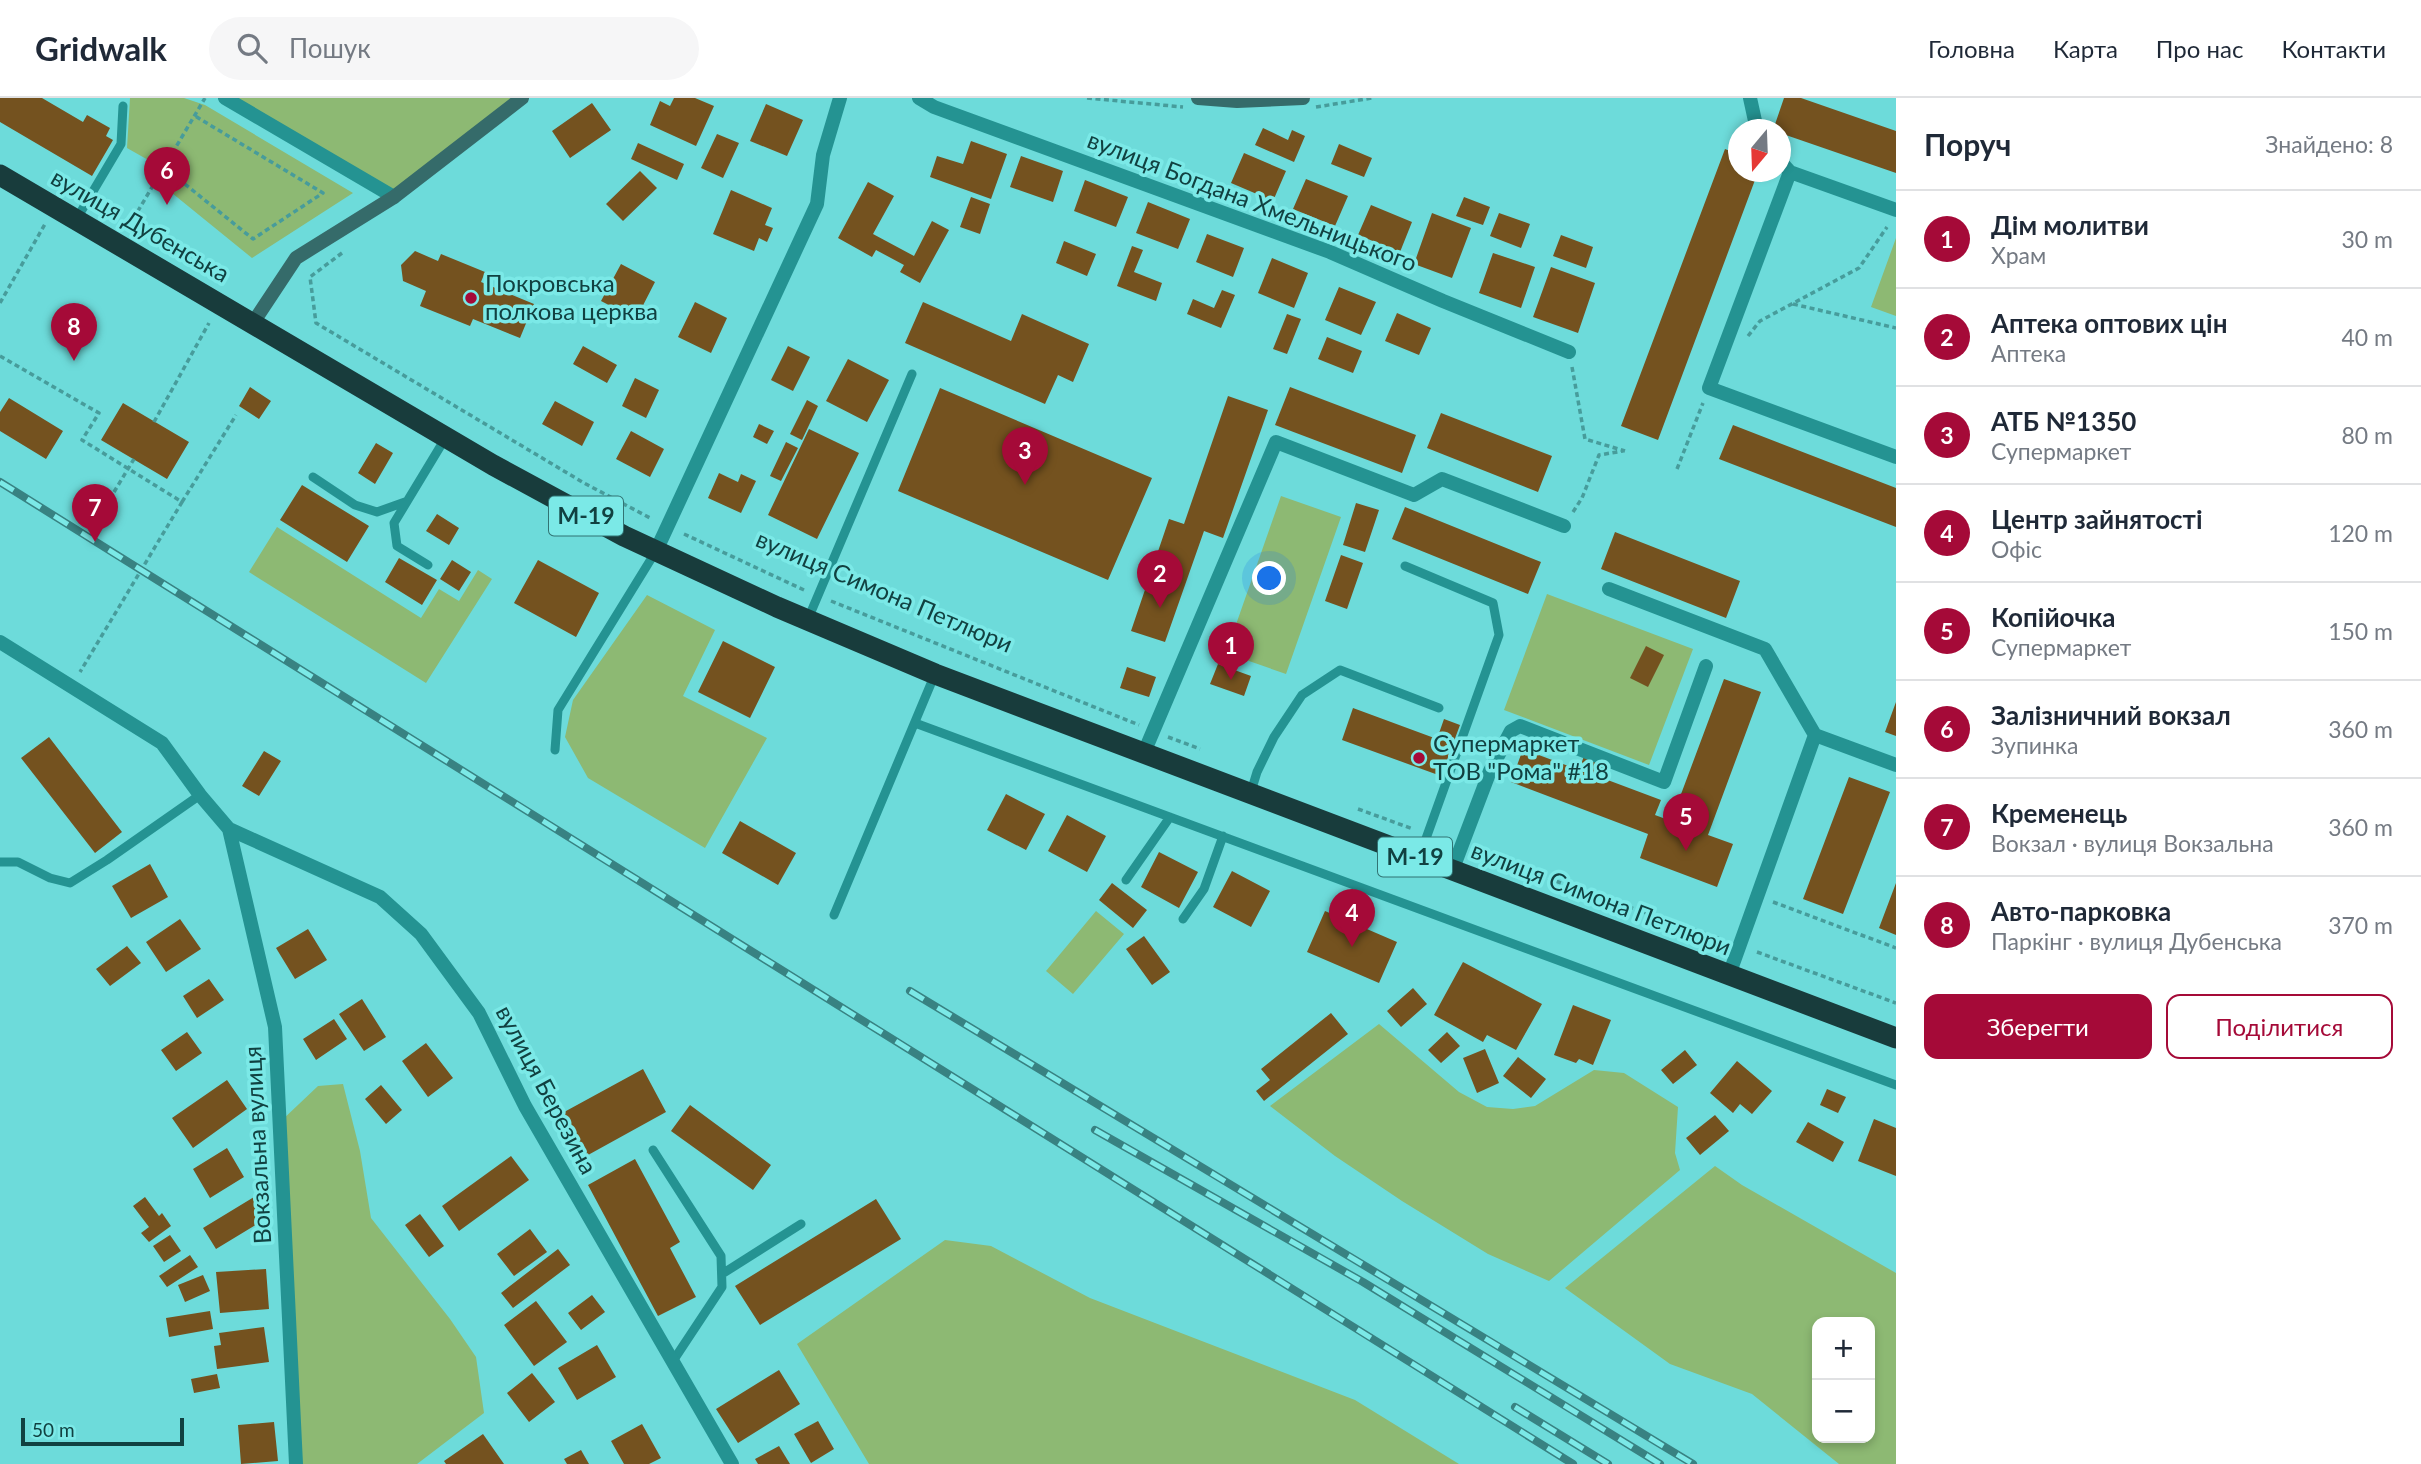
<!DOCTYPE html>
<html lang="uk">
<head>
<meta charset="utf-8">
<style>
  body { margin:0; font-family:Lato,sans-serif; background:#f6f6f7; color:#1f2937 }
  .controls { position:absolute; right:21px; bottom:21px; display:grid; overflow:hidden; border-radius:14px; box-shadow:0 4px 10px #0003 }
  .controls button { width:63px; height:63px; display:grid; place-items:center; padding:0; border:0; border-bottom:2px solid #e0e1e3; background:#fff; color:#1f2937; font:35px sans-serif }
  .compass { position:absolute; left:1728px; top:21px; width:63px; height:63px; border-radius:50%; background:#fff; box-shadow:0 4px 10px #0003; rotate:199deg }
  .scale { position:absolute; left:21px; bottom:18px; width:163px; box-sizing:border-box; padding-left:7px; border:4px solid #114141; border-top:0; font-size:19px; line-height:24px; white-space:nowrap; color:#114141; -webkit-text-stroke:5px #7be9e7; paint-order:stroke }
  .you { position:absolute; left:1270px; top:481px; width:24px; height:24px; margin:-18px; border:5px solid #fff; border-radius:50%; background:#1a73e8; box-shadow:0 0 0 10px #1a73e833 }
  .badge { display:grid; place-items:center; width:46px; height:46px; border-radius:50%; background:#a50a38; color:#fff; font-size:23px; font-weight:700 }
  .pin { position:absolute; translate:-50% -58px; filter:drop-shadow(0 2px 4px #0008) }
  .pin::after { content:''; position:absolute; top:37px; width:24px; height:21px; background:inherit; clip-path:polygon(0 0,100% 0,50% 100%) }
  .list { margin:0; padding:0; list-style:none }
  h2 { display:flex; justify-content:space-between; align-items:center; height:91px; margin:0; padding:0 28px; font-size:30px }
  h2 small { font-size:23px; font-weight:400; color:#747a83 }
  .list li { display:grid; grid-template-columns:46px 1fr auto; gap:21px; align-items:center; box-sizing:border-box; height:98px; padding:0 28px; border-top:2px solid #e0e1e3 }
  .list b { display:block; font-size:26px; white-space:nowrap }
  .list p { margin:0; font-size:23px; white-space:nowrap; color:#747a83 }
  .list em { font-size:23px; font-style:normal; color:#747a83 }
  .actions { display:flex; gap:14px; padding:21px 28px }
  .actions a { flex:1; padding:16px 0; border:2px solid #a50a38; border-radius:14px; text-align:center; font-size:24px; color:#a50a38 }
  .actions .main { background:#a50a38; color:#fff }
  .icon { flex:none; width:38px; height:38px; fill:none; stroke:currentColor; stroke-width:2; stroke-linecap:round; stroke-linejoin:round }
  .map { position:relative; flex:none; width:1896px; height:1366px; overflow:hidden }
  header { display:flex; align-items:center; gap:42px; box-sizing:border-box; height:98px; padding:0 35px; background:#fff; border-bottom:2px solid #e0e1e3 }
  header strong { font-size:33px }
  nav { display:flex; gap:38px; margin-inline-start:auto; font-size:24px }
  .search { width:490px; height:63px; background:#f6f6f7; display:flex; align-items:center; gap:18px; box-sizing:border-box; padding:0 24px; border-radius:38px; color:#747a83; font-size:26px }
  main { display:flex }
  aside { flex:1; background:#fff }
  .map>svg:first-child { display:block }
  .green { fill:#8db973; fill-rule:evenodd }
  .building { fill:#74521f }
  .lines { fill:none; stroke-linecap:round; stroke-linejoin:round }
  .path { stroke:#479c9b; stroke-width:3.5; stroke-dasharray:5 3.5; stroke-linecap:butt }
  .lane { stroke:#249392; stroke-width:9 }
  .street { stroke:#249392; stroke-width:14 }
  .secondary { stroke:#356b6a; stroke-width:14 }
  .highway { stroke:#183c3c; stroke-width:21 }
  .rail-casing { stroke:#388282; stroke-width:8 }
  .rail { stroke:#7be9e7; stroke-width:5; stroke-dasharray:16; stroke-linecap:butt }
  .poi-dot { fill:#a50a38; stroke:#7be9e7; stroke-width:2.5 }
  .labels { text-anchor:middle; stroke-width:7; stroke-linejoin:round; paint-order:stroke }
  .shield { fill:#7be9e7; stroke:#317373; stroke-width:2 }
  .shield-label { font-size:23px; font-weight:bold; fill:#114141 }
  .street-label { font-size:24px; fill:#114141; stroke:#7be9e7 }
  .poi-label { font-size:24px; fill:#114141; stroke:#7be9e7; text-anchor:start }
</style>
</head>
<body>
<header>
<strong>Gridwalk</strong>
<div class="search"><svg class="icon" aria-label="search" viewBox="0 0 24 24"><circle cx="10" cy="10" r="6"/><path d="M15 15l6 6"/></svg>Пошук</div>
<nav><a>Головна</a><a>Карта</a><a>Про нас</a><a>Контакти</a></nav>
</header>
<main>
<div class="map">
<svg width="1896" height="1366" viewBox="0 0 1896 1366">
  <rect width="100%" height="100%" fill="#6ddbda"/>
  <path class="green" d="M 130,0 L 184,0 L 205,7 L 353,95 L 252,160 L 151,78 L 157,67 L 127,50 Z
    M 225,0 L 522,0 L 394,99 Z
    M 1896,140 L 1896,218 L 1871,209 Z
    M 1281,398 L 1341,419 L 1286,576 L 1226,555 Z
    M 277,429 L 421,520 L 439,491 L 459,503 L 478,472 L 492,481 L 426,585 L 249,474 Z
    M 1547,496 L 1693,551 L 1649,667 L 1504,612 Z
    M 647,497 L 715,532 L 683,598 L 767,640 L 705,750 L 588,680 L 565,639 L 573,602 Z
    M 1096,813 L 1124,836 L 1073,896 L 1046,873 Z
    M 1379,926 L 1459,994 L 1487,1009 L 1513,1011 L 1535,1008 L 1594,972 L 1624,975 L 1678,1009 L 1675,1055 L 1680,1072 L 1549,1183 L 1488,1156 L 1402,1103 L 1335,1058 L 1270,1008 Z
    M 343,986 L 360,1053 L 371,1120 L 450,1221 L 476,1259 L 484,1315 L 417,1366 L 296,1366 L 280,1024 L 318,988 Z
    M 1715,1068 L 1742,1087 L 1896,1175 L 1896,1366 L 1839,1366 L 1752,1296 L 1670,1266 L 1565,1190 ZM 1817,1224 L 1870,1224 L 1870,1340 L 1817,1340 Z
    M 945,1142 L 991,1148 L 1090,1200 L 1355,1302 L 1459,1366 L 869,1366 L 797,1246 Z"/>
  <path class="building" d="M 0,0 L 42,0 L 83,24 L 87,17 L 110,30 L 106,38 L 113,42 L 92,78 L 0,24 Z
    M 674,0 L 695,0 L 714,8 L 696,48 L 650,27 L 660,3 L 670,8 Z
    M 1784,0 L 1801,0 L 1896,33 L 1896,75 L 1780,35 L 1780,32 L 1773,32 Z
    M 592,5 L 611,32 L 570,60 L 552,33 Z
    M 766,6 L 803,22 L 787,58 L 750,43 Z
    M 1263,30 L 1288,42 L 1292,32 L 1305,38 L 1294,64 L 1255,47 Z
    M 717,36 L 739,45 L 723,80 L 701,70 Z
    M 971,43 L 1007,56 L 991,101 L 930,79 L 937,58 L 963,66 Z
    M 638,45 L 684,66 L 677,82 L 631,61 Z
    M 1339,46 L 1372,60 L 1364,79 L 1331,66 Z
    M 1725,51 L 1738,56 L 1738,74 L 1758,74 L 1658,342 L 1621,328 Z
    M 1244,55 L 1286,73 L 1273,103 L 1231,85 Z
    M 1021,58 L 1063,73 L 1053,104 L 1010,89 Z
    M 640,73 L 657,90 L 623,123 L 606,106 Z
    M 1306,81 L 1348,98 L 1335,128 L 1293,111 Z
    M 1085,82 L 1128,99 L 1116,129 L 1074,113 Z
    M 868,84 L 894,98 L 873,136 L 914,158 L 932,123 L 949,132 L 920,185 L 900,174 L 904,167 L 876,152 L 872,159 L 838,140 Z
    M 731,92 L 772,110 L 765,127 L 773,130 L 767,144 L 759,140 L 754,153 L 713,136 Z
    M 971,99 L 990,106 L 980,136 L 960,129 Z
    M 1464,99 L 1490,109 L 1483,127 L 1456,118 Z
    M 1148,104 L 1190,121 L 1178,151 L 1136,135 Z
    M 1371,107 L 1412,124 L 1400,154 L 1358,137 Z
    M 1432,115 L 1471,130 L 1452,180 L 1414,166 Z
    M 1499,115 L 1530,126 L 1521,150 L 1490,138 Z
    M 1207,136 L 1244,150 L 1233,179 L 1196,164 Z
    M 1561,137 L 1593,149 L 1586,170 L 1553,158 Z
    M 1064,143 L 1096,156 L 1087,178 L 1056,165 Z
    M 1132,148 L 1143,152 L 1134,174 L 1162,185 L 1156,203 L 1117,188 Z
    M 415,153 L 438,163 L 441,156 L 485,174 L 481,184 L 534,206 L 520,240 L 473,221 L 470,228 L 420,208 L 426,193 L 403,183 L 401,167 Z
    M 1493,155 L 1535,169 L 1521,210 L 1479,195 Z
    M 1272,160 L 1308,175 L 1294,210 L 1258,195 Z
    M 621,166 L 655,184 L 636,221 L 601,203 Z
    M 1551,169 L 1595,185 L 1578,235 L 1533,219 Z
    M 1339,189 L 1376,204 L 1361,237 L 1325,222 Z
    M 1222,192 L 1235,197 L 1221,230 L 1187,216 L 1193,201 L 1214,210 Z
    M 695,204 L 727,220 L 711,255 L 678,239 Z
    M 923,204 L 1011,243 L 1022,216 L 1089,246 L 1073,284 L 1058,277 L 1045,306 L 905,245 Z
    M 1397,215 L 1431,230 L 1419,257 L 1385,243 Z
    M 1287,216 L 1301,221 L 1287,256 L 1273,251 Z
    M 1327,239 L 1362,253 L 1353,275 L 1318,261 Z
    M 583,248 L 617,267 L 607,285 L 573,266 Z
    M 788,248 L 810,259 L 793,293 L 771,282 Z
    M 848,261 L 889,282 L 867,324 L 826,303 Z
    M 635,280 L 659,292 L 646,320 L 622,308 Z
    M 250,289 L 271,303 L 259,321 L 239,308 Z
    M 1290,289 L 1416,337 L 1402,375 L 1275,327 Z
    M 940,290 L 1152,380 L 1108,482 L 898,393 Z
    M 1228,298 L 1268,312 L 1223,440 L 1204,433 L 1165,544 L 1131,533 L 1169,421 L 1184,426 Z
    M 9,300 L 63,333 L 46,361 L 0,333 L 0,314 Z
    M 807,302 L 818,308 L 802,342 L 790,336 Z
    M 555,303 L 594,324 L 582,348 L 542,326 Z
    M 123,305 L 189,344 L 167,381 L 101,342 Z
    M 1441,315 L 1552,358 L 1538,394 L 1427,350 Z
    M 759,326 L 774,333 L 767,346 L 753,339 Z
    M 1733,327 L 1896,390 L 1896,429 L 1719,361 Z
    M 809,331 L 859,355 L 817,441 L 768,417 Z
    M 631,333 L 664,351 L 650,379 L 616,361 Z
    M 786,344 L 798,350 L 781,383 L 770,378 Z
    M 376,345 L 393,355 L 375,386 L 358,375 Z
    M 719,375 L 738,384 L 741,376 L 756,383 L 741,415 L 708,400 Z
    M 302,387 L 369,428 L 347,464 L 280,422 Z
    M 1356,405 L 1379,412 L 1365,454 L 1343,447 Z
    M 1405,409 L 1541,464 L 1528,496 L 1392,441 Z
    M 437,416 L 459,430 L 449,447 L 426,433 Z
    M 1615,434 L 1740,483 L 1726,520 L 1601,471 Z
    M 1341,457 L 1363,465 L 1347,511 L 1325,503 Z
    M 399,460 L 437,482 L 422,507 L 385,484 Z
    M 452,462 L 471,474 L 459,493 L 440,481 Z
    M 538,462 L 599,495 L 576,539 L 514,505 Z
    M 723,543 L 775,569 L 750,620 L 698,594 Z
    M 1646,548 L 1664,557 L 1648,589 L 1630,580 Z
    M 1218,566 L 1251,578 L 1244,598 L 1210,586 Z
    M 1127,569 L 1156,579 L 1149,599 L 1120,590 Z
    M 1724,581 L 1761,594 L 1708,737 L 1733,746 L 1717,789 L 1640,760 L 1648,736 L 1511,684 L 1523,651 L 1579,672 L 1584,658 L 1611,668 L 1605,681 L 1661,702 L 1655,717 L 1671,723 Z
    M 1896,604 L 1896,638 L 1885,634 Z
    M 1353,610 L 1437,641 L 1444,621 L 1460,627 L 1441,678 L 1342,642 Z
    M 49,639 L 122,734 L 95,755 L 21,660 Z
    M 264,653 L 281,663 L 259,698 L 242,688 Z
    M 1849,679 L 1890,694 L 1843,816 L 1803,801 Z
    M 1006,696 L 1045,716 L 1026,752 L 987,732 Z
    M 1067,717 L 1106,738 L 1087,774 L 1048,753 Z
    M 740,723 L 796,755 L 778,787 L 722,755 Z
    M 1159,754 L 1198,774 L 1179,810 L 1141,789 Z
    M 150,766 L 168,799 L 131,820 L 112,788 Z
    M 1232,773 L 1270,793 L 1251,829 L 1213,809 Z
    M 1112,785 L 1147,812 L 1133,830 L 1099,802 Z
    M 1896,785 L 1896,837 L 1879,830 Z
    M 1325,813 L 1397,844 L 1379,885 L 1307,854 Z
    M 180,821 L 201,851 L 166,874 L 146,844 Z
    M 308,831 L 327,862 L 295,881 L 276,850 Z
    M 1144,838 L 1170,874 L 1152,887 L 1126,851 Z
    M 127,848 L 141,865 L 110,888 L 96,871 Z
    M 1463,864 L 1542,906 L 1516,952 L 1487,937 L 1483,944 L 1434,917 Z
    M 209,881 L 224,902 L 197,920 L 183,898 Z
    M 1413,890 L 1427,906 L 1401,929 L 1387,913 Z
    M 362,901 L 386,939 L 364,953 L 339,916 Z
    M 1573,907 L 1611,922 L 1593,967 L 1579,961 L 1576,965 L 1554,957 Z
    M 1331,915 L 1348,936 L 1264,1003 L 1256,993 L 1270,982 L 1261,971 Z
    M 334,921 L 347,941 L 316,962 L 303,941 Z
    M 187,934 L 202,955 L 176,973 L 161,952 Z
    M 1447,934 L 1460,948 L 1441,965 L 1428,952 Z
    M 426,945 L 453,980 L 428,999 L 402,963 Z
    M 1485,951 L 1499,985 L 1477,995 L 1463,960 Z
    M 1685,952 L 1697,967 L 1673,986 L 1661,972 Z
    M 1518,959 L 1546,981 L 1531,1000 L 1503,978 Z
    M 1737,963 L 1772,993 L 1752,1016 L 1740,1006 L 1733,1015 L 1710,995 Z
    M 643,971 L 666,1014 L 579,1062 L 555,1019 Z
    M 227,982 L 247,1011 L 193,1050 L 172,1020 Z
    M 381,987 L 402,1012 L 386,1026 L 365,1001 Z
    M 1827,991 L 1846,999 L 1838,1015 L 1820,1007 Z
    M 690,1007 L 771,1067 L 753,1092 L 671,1033 Z
    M 1715,1017 L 1729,1033 L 1700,1057 L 1686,1040 Z
    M 1874,1021 L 1896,1030 L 1896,1078 L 1858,1063 Z
    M 1808,1024 L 1844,1044 L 1833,1064 L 1796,1044 Z
    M 227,1050 L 244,1079 L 210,1100 L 193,1071 Z
    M 511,1058 L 529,1082 L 459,1133 L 442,1108 Z
    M 635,1061 L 680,1144 L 670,1150 L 696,1199 L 658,1218 L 588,1087 Z
    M 145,1099 L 159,1118 L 162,1115 L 171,1128 L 149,1144 L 141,1135 L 149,1129 L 133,1108 Z
    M 254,1099 L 267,1120 L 216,1151 L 203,1130 Z
    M 876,1101 L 901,1141 L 760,1227 L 735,1188 Z
    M 420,1116 L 444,1148 L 429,1159 L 405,1127 Z
    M 530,1131 L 547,1154 L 514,1178 L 497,1156 Z
    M 170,1137 L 181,1153 L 164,1164 L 153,1148 Z
    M 558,1151 L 570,1167 L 513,1210 L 501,1195 Z
    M 190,1157 L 198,1169 L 167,1189 L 159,1178 Z
    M 266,1171 L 269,1211 L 220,1215 L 216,1174 Z
    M 203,1177 L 210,1193 L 185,1204 L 178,1187 Z
    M 592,1197 L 605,1214 L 581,1232 L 568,1215 Z
    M 536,1203 L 567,1244 L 534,1268 L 504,1227 Z
    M 210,1213 L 213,1231 L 169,1239 L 166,1220 Z
    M 264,1229 L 269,1264 L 217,1271 L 214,1248 L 221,1247 L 219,1235 Z
    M 597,1247 L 616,1279 L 577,1302 L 558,1270 Z
    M 779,1272 L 800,1306 L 738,1345 L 716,1311 Z
    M 532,1275 L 555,1304 L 529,1324 L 507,1295 Z
    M 217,1276 L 220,1290 L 194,1295 L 191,1281 Z
    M 818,1323 L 834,1351 L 811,1365 L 794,1336 Z
    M 274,1324 L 278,1363 L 241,1366 L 238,1327 Z
    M 642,1326 L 661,1360 L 649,1366 L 624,1366 L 611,1343 Z
    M 483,1336 L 504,1366 L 446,1366 L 444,1363 Z
    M 779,1348 L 790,1366 L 758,1366 L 755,1361 Z
    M 581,1352 L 589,1366 L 567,1366 L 564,1361 Z"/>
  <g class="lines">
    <path class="path" d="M 1087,0 L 1183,9
      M 1316,9 L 1372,0
      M 165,70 L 253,141 L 323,95 L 195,18
      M 129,128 L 205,0
      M 342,155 L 310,179 L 316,225 L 584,385 L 652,421
      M 0,205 L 45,126
      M 1793,206 L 1896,230
      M 1748,238 L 1760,223 L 1859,170 L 1887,129
      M 0,258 L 99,315 L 82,342 L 182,404 L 80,574
      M 1572,269 L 1585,341 L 1625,353
      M 154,324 L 209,225
      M 1677,371 L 1703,305
      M 114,394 L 134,361
      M 182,404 L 236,317
      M 1573,414 L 1582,400 L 1599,357 L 1623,353
      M 684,436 L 804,492
      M 831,503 L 1139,627
      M 1168,639 L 1200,651
      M 1358,711 L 1413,731
      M 1476,755 L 1723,842
      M 1773,804 L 1896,850
      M 1363,822 L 1368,809
      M 1757,854 L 1896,905"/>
    <path class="lane" d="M 76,122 L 121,46 L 123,8
      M 313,379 L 355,407 L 377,414 L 405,404
      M 428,467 L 397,448 L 394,425 L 446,339
      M 1405,468 L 1493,505 L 1499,537 L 1419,760
      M 808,521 L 912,276
      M 915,625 L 1896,987
      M 555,652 L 558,612 L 656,453
      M 1250,697 L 1257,674 L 1274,639 L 1302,597 L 1340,572 L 1439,610
      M 0,764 L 18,764 L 50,780 L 70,785 L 107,762 L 200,697
      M 1126,782 L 1170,719
      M 834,817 L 935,576
      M 1183,821 L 1204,791 L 1223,738
      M 653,1052 L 721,1158 L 722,1189 L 673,1263
      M 722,1176 L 801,1126"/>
    <path class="street" d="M 225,0 L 394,99
      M 919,0 L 934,9 L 1330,154 L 1443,203 L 1569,254
      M 1750,0 L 1757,32
      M 1780,63 L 1790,74 L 1709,290 L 1896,359
      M 1790,74 L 1896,112
      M 656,453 L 817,106 L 823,57 L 840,0
      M 1609,491 L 1765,551 L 1815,637
      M 0,544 L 162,645 L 200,697 L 229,731 L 380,799 L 421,836 L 479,915 L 525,1008 L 732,1366
      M 1815,637 L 1896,667
      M 1143,657 L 1276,344 L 1414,397 L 1442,381 L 1564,428
      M 229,731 L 275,929 L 296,1366
      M 1452,773 L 1490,673 L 1511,633 L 1520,628 L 1664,684 L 1706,568
      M 1729,877 L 1815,637"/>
    <path class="secondary" d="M 1198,0 L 1237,3 L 1303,0
      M 253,225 L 296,160 L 394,99 L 522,0"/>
    <path class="highway" d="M 0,77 L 493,367 L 624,438 L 777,509 L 935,576 L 1896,940"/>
    <defs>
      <path id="rail" d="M 0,384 L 1573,1366
        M 910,893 L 1693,1366
        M 1095,1032 L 1363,1184 L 1660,1366
        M 1515,1309 L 1608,1366"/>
    </defs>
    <use href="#rail" class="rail-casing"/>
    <use href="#rail" class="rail"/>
  </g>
  <g class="poi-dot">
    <circle cx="471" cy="200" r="7"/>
    <circle cx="1419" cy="660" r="7"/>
  </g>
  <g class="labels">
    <g class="shield">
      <rect x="549" y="398.5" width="74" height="39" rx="5"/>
      <rect x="1378" y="739.5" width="74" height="39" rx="5"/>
    </g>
    <g class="shield-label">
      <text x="586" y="426">М-19</text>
      <text x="1415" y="767">М-19</text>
    </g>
    <g class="street-label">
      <text transform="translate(1252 104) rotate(21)" y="8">вулиця Богдана Хмельницького</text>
      <text transform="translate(140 128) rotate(30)" y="8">вулиця Дубенська</text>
      <text transform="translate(884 494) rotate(23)" y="8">вулиця Симона Петлюри</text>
      <text transform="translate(1601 801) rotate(21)" y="8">вулиця Симона Петлюри</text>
      <text transform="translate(546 992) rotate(62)" y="8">вулиця Березина</text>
      <text transform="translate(258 1047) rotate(-93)" y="8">Вокзальна вулиця</text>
    </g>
    <g class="poi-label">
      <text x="485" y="194">Покровська<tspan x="485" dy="28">полкова церква</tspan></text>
      <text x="1433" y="654">Супермаркет<tspan x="1433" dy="28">ТОВ "Рома" #18</tspan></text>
    </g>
  </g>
</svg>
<div class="controls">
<button>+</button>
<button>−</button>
</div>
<svg class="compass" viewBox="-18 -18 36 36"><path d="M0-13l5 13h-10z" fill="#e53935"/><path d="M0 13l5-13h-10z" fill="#747a83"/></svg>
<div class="scale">50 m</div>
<div class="you"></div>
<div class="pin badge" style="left:1231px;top:582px">1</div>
<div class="pin badge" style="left:1160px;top:510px">2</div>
<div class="pin badge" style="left:1025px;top:387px">3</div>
<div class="pin badge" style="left:1352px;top:849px">4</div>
<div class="pin badge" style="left:1686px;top:753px">5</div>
<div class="pin badge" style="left:167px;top:107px">6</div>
<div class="pin badge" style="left:95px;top:444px">7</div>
<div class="pin badge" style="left:74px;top:263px">8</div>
</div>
<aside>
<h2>Поруч<small>Знайдено: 8</small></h2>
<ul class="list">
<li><span class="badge">1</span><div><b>Дім молитви</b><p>Храм</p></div><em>30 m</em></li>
<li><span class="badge">2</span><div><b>Аптека оптових цін</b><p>Аптека</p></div><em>40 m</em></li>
<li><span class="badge">3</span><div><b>АТБ №1350</b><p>Супермаркет</p></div><em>80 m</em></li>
<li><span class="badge">4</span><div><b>Центр зайнятості</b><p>Офіс</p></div><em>120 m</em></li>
<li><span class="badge">5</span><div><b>Копійочка</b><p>Супермаркет</p></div><em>150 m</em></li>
<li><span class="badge">6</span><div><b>Залізничний вокзал</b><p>Зупинка</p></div><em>360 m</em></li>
<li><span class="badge">7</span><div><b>Кременець</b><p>Вокзал · вулиця Вокзальна</p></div><em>360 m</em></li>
<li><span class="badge">8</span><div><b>Авто-парковка</b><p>Паркінг · вулиця Дубенська</p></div><em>370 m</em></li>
</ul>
<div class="actions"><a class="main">Зберегти</a><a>Поділитися</a></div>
</aside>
</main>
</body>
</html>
